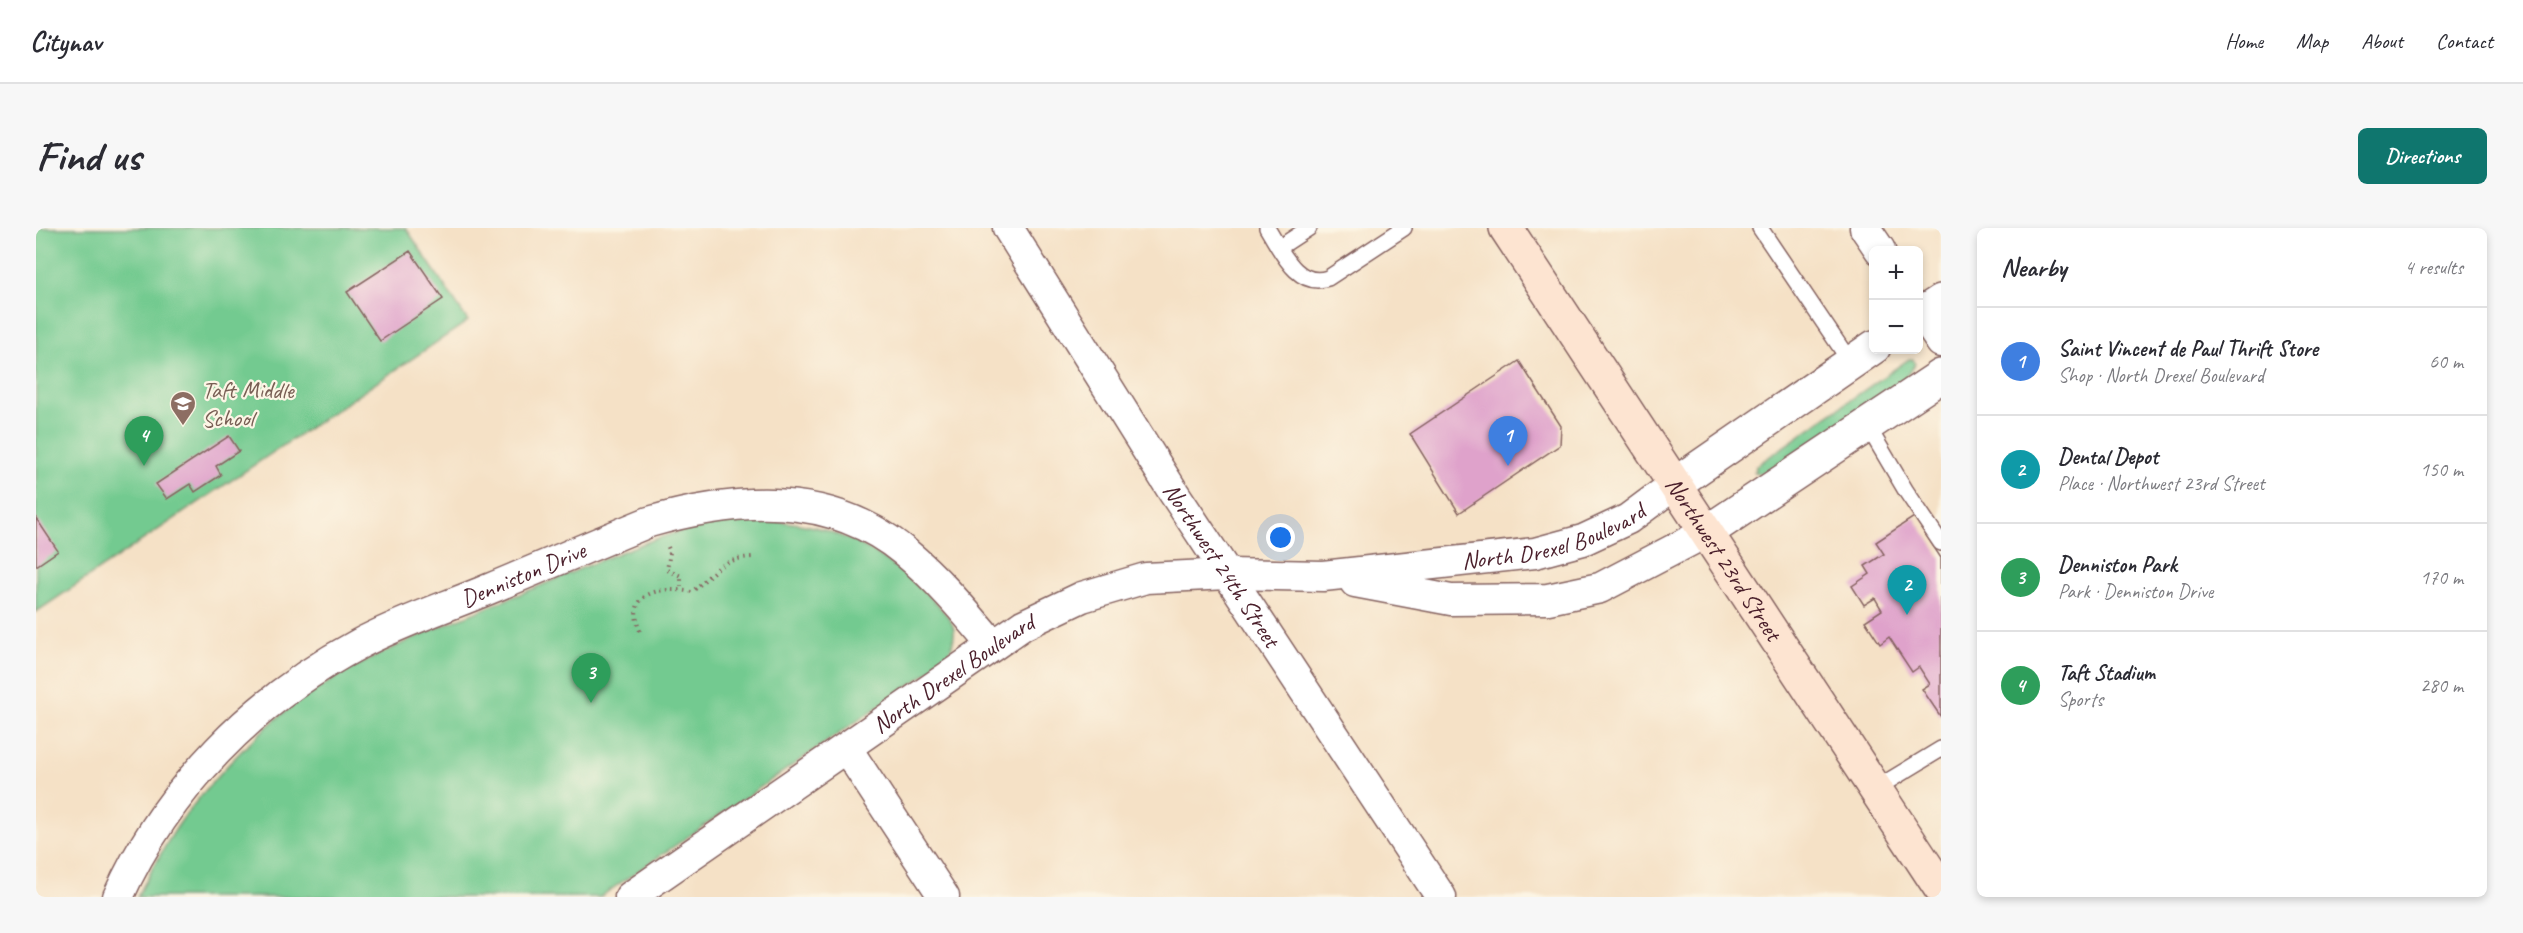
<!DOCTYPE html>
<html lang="en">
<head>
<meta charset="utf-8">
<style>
  body { margin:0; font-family:Caveat,sans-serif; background:#f7f7f7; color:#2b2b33 }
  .controls { position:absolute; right:18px; top:18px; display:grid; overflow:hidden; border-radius:9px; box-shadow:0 3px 9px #0003 }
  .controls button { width:54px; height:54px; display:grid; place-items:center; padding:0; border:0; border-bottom:2px solid #e1e1e2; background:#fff; color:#2b2b33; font:30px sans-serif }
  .you { position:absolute; left:1245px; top:310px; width:21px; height:21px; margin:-15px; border:4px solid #fff; border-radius:50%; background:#1a73e8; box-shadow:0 0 0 9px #1a73e833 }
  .badge { display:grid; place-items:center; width:39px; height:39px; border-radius:50%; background:#0f766e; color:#fff; font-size:20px; font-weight:700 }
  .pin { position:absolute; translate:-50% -50px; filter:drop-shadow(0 2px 3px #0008) }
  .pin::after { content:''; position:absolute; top:32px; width:21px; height:18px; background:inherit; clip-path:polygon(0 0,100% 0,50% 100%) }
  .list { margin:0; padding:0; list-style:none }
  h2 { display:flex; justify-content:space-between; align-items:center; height:78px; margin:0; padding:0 24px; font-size:26px }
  h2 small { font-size:20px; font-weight:400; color:#7c7c81 }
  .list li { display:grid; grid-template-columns:39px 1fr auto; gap:18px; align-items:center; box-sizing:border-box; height:108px; padding:0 24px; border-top:2px solid #e1e1e2 }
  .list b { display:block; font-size:22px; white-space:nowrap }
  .list p { margin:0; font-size:20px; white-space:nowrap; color:#7c7c81 }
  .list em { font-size:20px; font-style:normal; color:#7c7c81 }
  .map { position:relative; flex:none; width:1905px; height:669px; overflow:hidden; border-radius:9px }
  header { display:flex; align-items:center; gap:36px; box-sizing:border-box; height:84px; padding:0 30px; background:#fff; border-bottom:2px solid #e1e1e2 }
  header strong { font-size:28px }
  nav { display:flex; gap:33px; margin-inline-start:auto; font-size:21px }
  .intro { display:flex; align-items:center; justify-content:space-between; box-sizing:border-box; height:144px; padding:0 36px }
  h1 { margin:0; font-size:42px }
  .button { padding:15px 27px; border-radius:9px; background:#0f766e; color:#fff; font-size:21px; font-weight:700 }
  main { display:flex; gap:36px; padding:0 36px }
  aside { flex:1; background:#fff; border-radius:9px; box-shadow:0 3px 9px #0003 }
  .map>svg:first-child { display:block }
  .green { fill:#73ca90; stroke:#5e745e; stroke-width:1.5 }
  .building { fill:#dfa2cb }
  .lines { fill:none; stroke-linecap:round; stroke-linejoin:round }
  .service-casing { stroke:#866361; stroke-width:18 }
  .minor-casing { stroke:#866361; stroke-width:33 }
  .tertiary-casing { stroke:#866361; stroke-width:36 }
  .secondary-casing { stroke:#866361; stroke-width:36 }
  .path { stroke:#866361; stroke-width:4; stroke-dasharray:1.5 4.5; stroke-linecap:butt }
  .service { stroke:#fff; stroke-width:15 }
  .minor { stroke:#fff; stroke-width:30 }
  .tertiary { stroke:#fff; stroke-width:33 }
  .secondary { stroke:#fde4d1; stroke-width:33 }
  .labels { text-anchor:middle; stroke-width:4.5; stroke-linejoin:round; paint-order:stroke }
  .education-label { font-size:24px; fill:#785e54; stroke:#fcf5e5; text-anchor:start }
  .street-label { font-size:24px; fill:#4a1f2b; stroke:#fcf5e5 }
</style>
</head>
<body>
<header>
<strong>Citynav</strong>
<nav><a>Home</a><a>Map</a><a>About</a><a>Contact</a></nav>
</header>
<div class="intro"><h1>Find us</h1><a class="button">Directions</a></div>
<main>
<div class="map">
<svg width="1905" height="669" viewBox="0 0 1905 669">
  <rect width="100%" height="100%" fill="#fcf5e5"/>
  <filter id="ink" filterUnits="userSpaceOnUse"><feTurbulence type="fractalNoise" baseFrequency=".0167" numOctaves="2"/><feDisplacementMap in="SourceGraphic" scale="12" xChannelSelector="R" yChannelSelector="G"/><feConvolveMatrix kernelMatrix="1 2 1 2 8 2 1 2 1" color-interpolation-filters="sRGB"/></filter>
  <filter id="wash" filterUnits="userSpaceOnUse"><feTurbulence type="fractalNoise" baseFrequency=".008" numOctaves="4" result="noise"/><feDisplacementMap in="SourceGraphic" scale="24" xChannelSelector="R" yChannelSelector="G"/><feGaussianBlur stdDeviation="1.35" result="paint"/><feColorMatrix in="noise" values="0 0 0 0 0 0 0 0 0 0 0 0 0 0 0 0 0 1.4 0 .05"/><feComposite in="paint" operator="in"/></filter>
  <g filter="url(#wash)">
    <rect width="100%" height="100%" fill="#f5e1c6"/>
    <path class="green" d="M 0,0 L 370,0 L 432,93 L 0,384 Z
      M 1873,131 L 1877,131 L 1879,136 L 1866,154 L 1744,236 L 1724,246 L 1718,244 L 1720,238 Z
      M 699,292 C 728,292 758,293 786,301 C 831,315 864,339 897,372 C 905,381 916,390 918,402 C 919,413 914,423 909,433 L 564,669 L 101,669 C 118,639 133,607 155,580 C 190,536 232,492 280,462 C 350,417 429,389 506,357 C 569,331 631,300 699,292 Z"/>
    <g id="blocks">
      <path class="building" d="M 374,23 L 407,71 L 344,113 L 311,64 Z
        M 1483,133 L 1525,198 L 1524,217 L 1423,285 L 1374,206 Z
        M 193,208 L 203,223 L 180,238 L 185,247 L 159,264 L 154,256 L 131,271 L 120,256 Z
        M 1878,289 L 1905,330 L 1905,489 L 1886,461 L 1894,456 L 1883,439 L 1876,444 L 1853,409 L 1844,416 L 1829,393 L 1846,382 L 1839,370 L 1828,377 L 1816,358 L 1834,346 L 1829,338 L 1848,326 L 1840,314 Z
        M 0,290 L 22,323 L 0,338 Z"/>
    </g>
  </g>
  <g filter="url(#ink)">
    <use href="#blocks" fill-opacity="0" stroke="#866361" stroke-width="1.5"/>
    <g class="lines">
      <defs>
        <path id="service" d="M 1231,0 C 1245,22 1261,61 1292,50 L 1368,0
          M 1724,0 L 1815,135
          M 1244,19 L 1273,0
          M 1831,197 L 1870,263 L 1905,315
          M 1839,561 L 1905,521"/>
        <g id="minor">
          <path id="s1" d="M 972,0 L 1138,265 L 1405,669"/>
          <path d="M 1829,0 L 1844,22"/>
          <path d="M 1882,80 L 1905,114"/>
          <path d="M 1319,354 L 1415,372 L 1512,371 L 1564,360 L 1671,304"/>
          <path d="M 811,521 L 908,669"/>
          <path id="s2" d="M 82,669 C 131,560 218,472 323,416 C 364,394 410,379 453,361 C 506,339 559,316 613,294 C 701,269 794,262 869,324 C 902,351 930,385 957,417"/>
          <path id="s3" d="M 594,669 L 987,397 L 1046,369 L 1110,350 L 1192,346 L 1287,348 L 1499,325 L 1547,312 L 1592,291 L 1639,256"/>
        </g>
        <path id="tertiary" d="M 1882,88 L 1905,73
          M 1639,256 L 1838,119
          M 1671,304 L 1905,148"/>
        <g id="secondary">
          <path id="s4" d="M 1470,0 L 1905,661"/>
        </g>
      </defs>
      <use href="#service" class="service-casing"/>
      <use href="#minor" class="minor-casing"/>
      <use href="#tertiary" class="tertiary-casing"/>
      <use href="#secondary" class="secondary-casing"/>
      <path class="path" d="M 632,319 L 634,324 L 631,342 L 645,348 L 645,362
        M 604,403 C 588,363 626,358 656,364 C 678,344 686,330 718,329"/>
      <use href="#service" class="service"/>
      <use href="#minor" class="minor"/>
      <use href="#tertiary" class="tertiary"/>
      <use href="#secondary" class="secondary"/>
    </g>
  </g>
  <defs>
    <symbol id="school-pin" viewBox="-11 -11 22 30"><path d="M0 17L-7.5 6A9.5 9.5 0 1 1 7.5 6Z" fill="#8d6e63" stroke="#fcf5e5"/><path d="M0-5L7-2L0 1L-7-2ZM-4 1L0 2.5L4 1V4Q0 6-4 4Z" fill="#fff"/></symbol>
  </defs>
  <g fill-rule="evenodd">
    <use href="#school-pin" x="132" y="161" width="30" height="40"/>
  </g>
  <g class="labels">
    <g class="education-label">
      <text x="166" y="170">Taft Middle<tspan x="166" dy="28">School</tspan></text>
    </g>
    <g class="street-label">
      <text dy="8" stroke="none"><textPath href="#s3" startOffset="1022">North Drexel Boulevard</textPath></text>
      <text dy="8" stroke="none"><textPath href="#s4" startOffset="396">Northwest 23rd Street</textPath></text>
      <text dy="8" stroke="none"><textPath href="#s1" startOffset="399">Northwest 24th Street</textPath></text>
      <text dy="8" stroke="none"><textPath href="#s2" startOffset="534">Denniston Drive</textPath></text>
      <text dy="8" stroke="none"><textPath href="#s3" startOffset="393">North Drexel Boulevard</textPath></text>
    </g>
  </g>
</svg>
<div class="controls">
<button>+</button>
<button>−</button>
</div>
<div class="you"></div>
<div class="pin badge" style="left:1472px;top:238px;background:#3f7fe0">1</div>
<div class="pin badge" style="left:1871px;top:387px;background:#0f9aa8">2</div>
<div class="pin badge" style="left:555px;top:475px;background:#2e9e5b">3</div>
<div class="pin badge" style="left:108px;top:238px;background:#2e9e5b">4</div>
</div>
<aside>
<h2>Nearby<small>4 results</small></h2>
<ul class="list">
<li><span class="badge" style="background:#3f7fe0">1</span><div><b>Saint Vincent de Paul Thrift Store</b><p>Shop · North Drexel Boulevard</p></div><em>60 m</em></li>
<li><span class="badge" style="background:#0f9aa8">2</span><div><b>Dental Depot</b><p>Place · Northwest 23rd Street</p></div><em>150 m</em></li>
<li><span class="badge" style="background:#2e9e5b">3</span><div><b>Denniston Park</b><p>Park · Denniston Drive</p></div><em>170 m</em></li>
<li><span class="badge" style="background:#2e9e5b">4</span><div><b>Taft Stadium</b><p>Sports</p></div><em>280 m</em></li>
</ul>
</aside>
</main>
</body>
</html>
